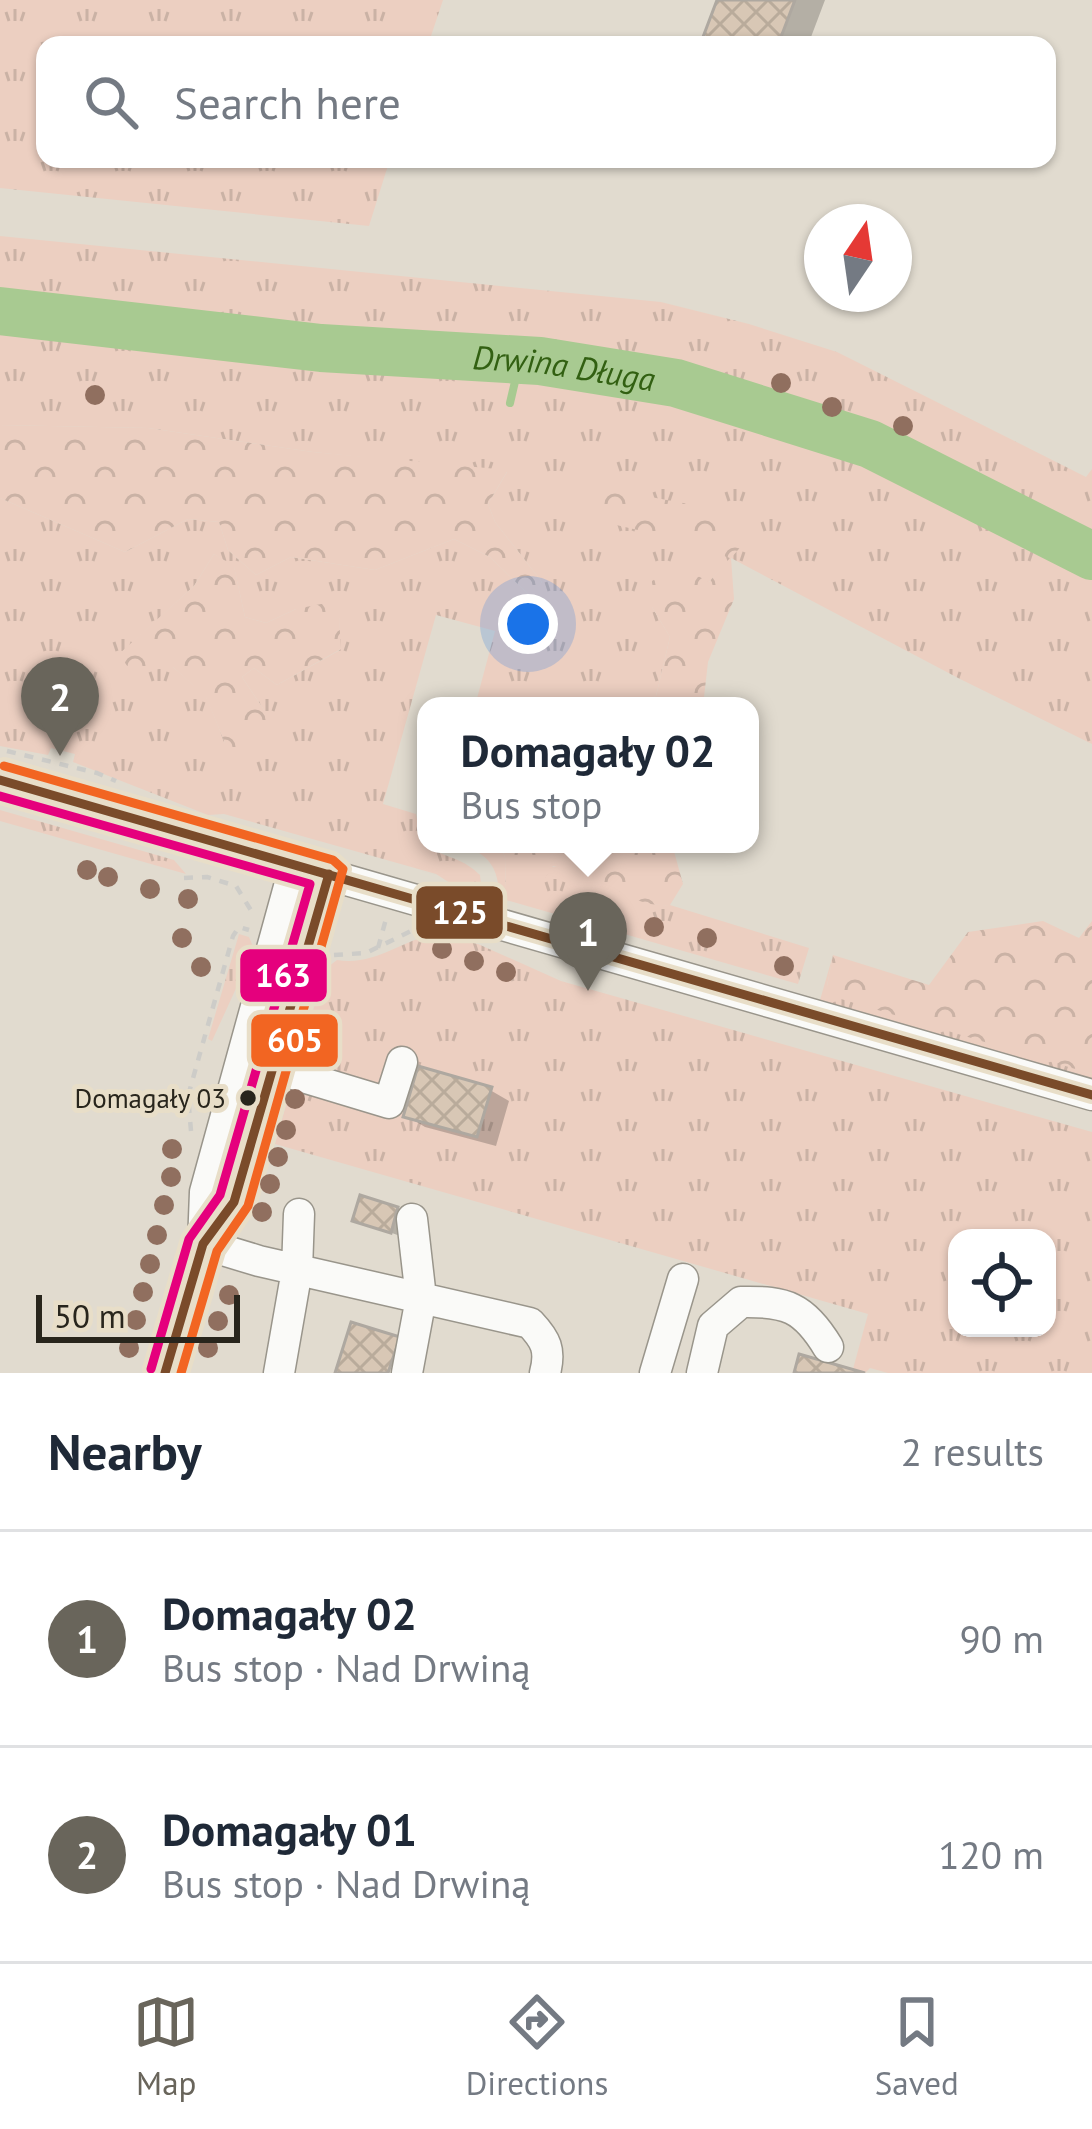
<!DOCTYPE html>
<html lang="en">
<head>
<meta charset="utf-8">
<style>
  body { margin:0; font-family:"PT Sans",sans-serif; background:#f6f6f7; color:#1f2937 }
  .controls { position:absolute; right:36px; bottom:36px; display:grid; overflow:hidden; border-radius:24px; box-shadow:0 3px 9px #0004 }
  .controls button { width:108px; height:108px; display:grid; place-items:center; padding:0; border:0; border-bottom:3px solid #e0e1e3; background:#fff; color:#1f2937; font:60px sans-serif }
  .compass { position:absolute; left:804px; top:204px; width:108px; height:108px; border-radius:50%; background:#fff; box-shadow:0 3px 9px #0004; rotate:13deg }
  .scale { position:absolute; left:36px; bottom:30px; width:204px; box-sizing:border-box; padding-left:12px; border:6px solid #28251c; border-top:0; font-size:33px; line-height:42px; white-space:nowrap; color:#28251c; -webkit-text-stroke:9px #e8dec8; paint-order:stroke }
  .you { position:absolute; left:528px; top:624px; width:42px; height:42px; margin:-30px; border:9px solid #fff; border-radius:50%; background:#1a73e8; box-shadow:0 0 0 18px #1a73e833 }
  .badge { display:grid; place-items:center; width:78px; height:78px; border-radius:50%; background:#69655b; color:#fff; font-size:39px; font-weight:700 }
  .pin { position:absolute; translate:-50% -99px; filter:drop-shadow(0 3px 6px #0008) }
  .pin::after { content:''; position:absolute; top:63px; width:42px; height:36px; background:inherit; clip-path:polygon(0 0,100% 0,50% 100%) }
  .popup { position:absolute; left:417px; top:697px; width:342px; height:156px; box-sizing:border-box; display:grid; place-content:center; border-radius:24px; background:#fff; filter:drop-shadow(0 3px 9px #0005); font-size:39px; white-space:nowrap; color:#747a83 }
  .popup b { font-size:45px; color:#1f2937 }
  .popup::after { content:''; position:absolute; left:50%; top:100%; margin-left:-24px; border:24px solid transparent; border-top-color:#fff }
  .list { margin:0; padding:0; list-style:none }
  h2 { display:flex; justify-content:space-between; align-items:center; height:156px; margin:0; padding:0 48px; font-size:51px }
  h2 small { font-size:39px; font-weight:400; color:#747a83 }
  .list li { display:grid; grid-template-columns:78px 1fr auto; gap:36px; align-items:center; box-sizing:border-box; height:216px; padding:0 48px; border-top:3px solid #e0e1e3 }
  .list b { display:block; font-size:45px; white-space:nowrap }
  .list p { margin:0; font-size:39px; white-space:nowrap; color:#747a83 }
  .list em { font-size:39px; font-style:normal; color:#747a83 }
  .icon { flex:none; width:66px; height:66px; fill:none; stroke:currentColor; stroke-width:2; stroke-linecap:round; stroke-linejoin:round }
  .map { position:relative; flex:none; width:1092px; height:1373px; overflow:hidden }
  .search { position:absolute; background:#fff; box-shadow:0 3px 9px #0004; left:36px; right:36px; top:36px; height:132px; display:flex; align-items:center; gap:30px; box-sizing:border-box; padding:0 42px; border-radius:24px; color:#747a83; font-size:45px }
  .sheet { height:588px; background:#fff }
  nav { display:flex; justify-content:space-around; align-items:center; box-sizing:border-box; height:168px; border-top:3px solid #e0e1e3; background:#fff; font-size:33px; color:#747a83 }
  nav a { display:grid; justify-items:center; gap:6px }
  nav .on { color:#69655b }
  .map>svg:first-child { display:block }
  .grass { fill:url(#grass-tufts); fill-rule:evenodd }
  .forest { fill:url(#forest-crowns) }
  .shadow { fill:#0003 }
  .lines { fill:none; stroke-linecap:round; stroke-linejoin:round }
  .stream { stroke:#a8ca91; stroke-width:8 }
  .river { stroke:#a8ca91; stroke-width:48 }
  .building { fill:url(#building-cross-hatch); stroke:#aea8a0; stroke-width:3 }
  .minor-casing { stroke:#99958b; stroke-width:33 }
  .path { stroke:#cdccc8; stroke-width:4.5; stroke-dasharray:9 9; stroke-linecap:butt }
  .minor { stroke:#fafaf8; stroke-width:30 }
  .bus-1-casing { stroke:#e8dec8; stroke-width:18 }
  .bus-2-casing { stroke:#e8dec8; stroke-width:18 }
  .bus-3-casing { stroke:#e8dec8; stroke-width:18 }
  .bus-1 { stroke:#7a4b2a; stroke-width:9 }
  .bus-2 { stroke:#e5007d; stroke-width:9 }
  .bus-3 { stroke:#f26522; stroke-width:9 }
  .tree { fill:#906f5f }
  .bus-dot { fill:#28251c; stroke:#e8dec8; stroke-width:4.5 }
  .labels { text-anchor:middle; stroke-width:10; stroke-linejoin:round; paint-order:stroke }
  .bus-label { font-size:27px; fill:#28251c; stroke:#e8dec8; text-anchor:end }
  .water-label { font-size:33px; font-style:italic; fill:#326012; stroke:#e8dec8 }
  .line-badge { stroke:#e8dec8; stroke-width:4.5 }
  .badge-label { font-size:33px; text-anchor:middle; font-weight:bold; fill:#fff }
</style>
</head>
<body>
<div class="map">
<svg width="1092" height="1373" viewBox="0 0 1092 1373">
  <defs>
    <pattern id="grass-tufts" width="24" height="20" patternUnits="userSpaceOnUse" patternTransform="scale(3)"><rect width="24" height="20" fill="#eccfc1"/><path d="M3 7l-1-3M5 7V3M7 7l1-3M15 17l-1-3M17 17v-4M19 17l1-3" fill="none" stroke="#cab2a5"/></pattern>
    <pattern id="forest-crowns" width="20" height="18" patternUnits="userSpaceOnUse" patternTransform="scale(3)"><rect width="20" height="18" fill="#eccfc1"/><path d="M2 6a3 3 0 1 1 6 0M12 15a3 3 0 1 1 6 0" fill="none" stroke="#cab2a5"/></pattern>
    <pattern id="building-cross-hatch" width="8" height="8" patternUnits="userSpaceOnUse" patternTransform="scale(3)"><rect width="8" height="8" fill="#d8c7b5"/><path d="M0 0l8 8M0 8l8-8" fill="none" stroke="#b9ab9b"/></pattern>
  </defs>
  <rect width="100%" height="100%" fill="#e1dbcf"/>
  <path class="grass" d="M 0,0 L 443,0 L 428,45 L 45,45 L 45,159 L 390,159 L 369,226 L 0,188 Z
    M 0,236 L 661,302 L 749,324 L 837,352 L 1086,477 L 1092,469 L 1092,744 L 960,679 L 731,558 L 709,582 L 652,607 L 670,637 L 656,696 L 630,706 L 475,706 L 495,631 L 436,615 L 383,804 L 416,814 C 425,866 451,846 480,875 L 482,893 L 450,883 L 436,874 L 224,814 L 208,815 L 73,762 L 75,754 L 51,748 L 48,755 L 0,746 L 0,498 L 125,552 L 188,519 L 219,522 L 228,550 L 256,575 L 291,557 L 375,570 L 454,539 L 490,557 L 530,596 L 542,582 L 495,522 L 488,504 L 507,472 L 313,452 L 148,428 L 0,425 ZM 214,554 L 234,567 L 245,617 L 266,623 L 296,609 L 339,617 L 340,650 L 277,685 L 254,668 L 242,677 L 264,710 L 225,743 L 206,696 L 173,667 L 120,654 L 194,586 Z
    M 0,810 L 174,860 L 186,874 L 0,821 Z
    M 459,844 L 500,844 L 506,860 L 505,889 C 521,881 540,868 557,866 C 590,861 626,908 670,905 L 809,948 L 798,984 L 499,898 C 499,867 489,854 459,844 Z
    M 239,934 L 249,937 L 254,949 L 212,1041 L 208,1039 Z
    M 435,934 L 478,944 L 561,981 L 1092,1132 L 1092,1373 L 888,1373 L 870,1368 L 865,1373 L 853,1369 L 868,1314 L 275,1144 L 325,969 L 337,960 C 375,966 400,941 435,934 ZM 957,1238 L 1047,1238 L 1047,1328 L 957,1328 Z
    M 833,955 L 827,986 L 1092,1074 L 1092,1079 L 820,1000 Z"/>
  <path class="forest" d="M 0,425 L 148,428 L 313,452 L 508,470 L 488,504 L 495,522 L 542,582 L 531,597 L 490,557 L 454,539 L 375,570 L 291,557 L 256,575 L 228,550 L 219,522 L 188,519 L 125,552 L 0,498 Z
    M 581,484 L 742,514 L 751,535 L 731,558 L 734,599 L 708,662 L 703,706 L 630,706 L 656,696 L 670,637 L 652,607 L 652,581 C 676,567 685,569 709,582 L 730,558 L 668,537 L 586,518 L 575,506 Z
    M 214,554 L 234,566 L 245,617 L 266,623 L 296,609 L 326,603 L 339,617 L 341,649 L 277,685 L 254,668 L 242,677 L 264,710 L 271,743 L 231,774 L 214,769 L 225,743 L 206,697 L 173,667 L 132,673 L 119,654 L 194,586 Z
    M 500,844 L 672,844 L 683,884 L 670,905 C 624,909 596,864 553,866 L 533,895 L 505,889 L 506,860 Z
    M 1043,921 L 1079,938 L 1092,921 L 1092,1074 L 831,996 L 827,986 L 833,955 L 929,985 L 968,932 Z"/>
  <path class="shadow" d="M 720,0 L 825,0 L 808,45 L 703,45 Z
    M 741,159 L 765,159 L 762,167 Z
    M 490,1090 L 509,1101 L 496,1146 L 425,1127 L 407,1116 Z
    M 362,1199 L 409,1217 L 403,1237 L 356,1220 Z"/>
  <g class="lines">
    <path class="stream" d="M 510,403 L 520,360"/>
    <path class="river" id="s1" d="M 0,311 L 321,348 L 540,361 L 676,383 L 870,444 L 1092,556"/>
  </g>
  <path class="building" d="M 717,0 L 795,0 L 778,45 L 700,45 Z
    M 418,1066 L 492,1087 L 477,1137 L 403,1117 Z
    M 360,1195 L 398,1207 L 391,1233 L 352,1221 Z
    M 351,1322 L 400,1337 L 388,1373 L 335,1373 Z
    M 799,1354 L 865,1373 L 794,1373 Z"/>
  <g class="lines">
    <defs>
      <path id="minor" d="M 0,780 L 1092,1095
        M 273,1068 L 389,1103 L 402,1062
        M 203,1244 L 259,1261 L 530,1323 C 546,1340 551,1350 545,1373
        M 203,1244 L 234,1202 L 329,874
        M 165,1373 L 203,1244 L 205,1192 L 295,865
        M 279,1373 L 297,1270 L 299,1214
        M 407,1373 L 421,1298 L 412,1219
        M 655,1373 L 683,1279
        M 702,1373 L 713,1326 L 741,1302 C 786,1301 804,1307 828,1347"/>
    </defs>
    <use href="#minor" class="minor-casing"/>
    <path class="path" d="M 7,751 L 97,773 L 116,781
      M 184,878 L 207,877 L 236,886 L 252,912
      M 378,948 L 386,919
      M 334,955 L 366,953 L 413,930
      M 191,1131 L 188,1096 L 233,936 L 239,927 L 249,930"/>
    <use href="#minor" class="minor"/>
    <defs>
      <path id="bus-1" d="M 0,780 L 1092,1095
        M 165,1373 L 203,1244 L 234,1202 L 329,874"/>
      <path id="bus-2" d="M 0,796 L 310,884 L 220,1195 L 189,1239 L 151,1369"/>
      <path id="bus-3" d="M 4,766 L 333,860 L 343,869 L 248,1206 L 217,1251 L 181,1373"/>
    </defs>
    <use href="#bus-1" class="bus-1-casing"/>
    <use href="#bus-2" class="bus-2-casing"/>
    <use href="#bus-3" class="bus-3-casing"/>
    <use href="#bus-1" class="bus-1"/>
    <use href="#bus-2" class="bus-2"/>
    <use href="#bus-3" class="bus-3"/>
  </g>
  <g class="tree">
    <circle cx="781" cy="383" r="10"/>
    <circle cx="95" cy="395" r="10"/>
    <circle cx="832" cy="407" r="10"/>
    <circle cx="903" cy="426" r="10"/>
    <circle cx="87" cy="870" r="10"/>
    <circle cx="108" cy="877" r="10"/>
    <circle cx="150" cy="889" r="10"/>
    <circle cx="188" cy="899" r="10"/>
    <circle cx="654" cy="927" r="10"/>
    <circle cx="182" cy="938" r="10"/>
    <circle cx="707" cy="938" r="10"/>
    <circle cx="442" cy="949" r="10"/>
    <circle cx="474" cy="961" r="10"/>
    <circle cx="784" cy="966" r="10"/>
    <circle cx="201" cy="967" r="10"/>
    <circle cx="506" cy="972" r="10"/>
    <circle cx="313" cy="1036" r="10"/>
    <circle cx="295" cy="1099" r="10"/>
    <circle cx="286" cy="1130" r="10"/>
    <circle cx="172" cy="1149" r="10"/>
    <circle cx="278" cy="1157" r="10"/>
    <circle cx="171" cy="1177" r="10"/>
    <circle cx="270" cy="1184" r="10"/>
    <circle cx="164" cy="1205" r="10"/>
    <circle cx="262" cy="1212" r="10"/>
    <circle cx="157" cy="1235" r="10"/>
    <circle cx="150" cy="1264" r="10"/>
    <circle cx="143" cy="1292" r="10"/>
    <circle cx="229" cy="1295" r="10"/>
    <circle cx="136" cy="1320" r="10"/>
    <circle cx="218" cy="1321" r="10"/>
    <circle cx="129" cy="1348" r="10"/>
    <circle cx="208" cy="1348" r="10"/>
  </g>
  <circle class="bus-dot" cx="248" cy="1098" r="10"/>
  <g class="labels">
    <g class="bus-label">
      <text x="226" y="1108">Domagały 03</text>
    </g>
    <g class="water-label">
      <text dy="12" stroke="none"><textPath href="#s1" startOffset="567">Drwina Długa</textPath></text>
    </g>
  </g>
  <g class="line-badge">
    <rect x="414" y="884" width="91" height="57" rx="12" fill="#7a4b2a"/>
    <rect x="238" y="947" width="91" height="57" rx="12" fill="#e5007d"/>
    <rect x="249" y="1012" width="91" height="57" rx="12" fill="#f26522"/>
  </g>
  <g class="badge-label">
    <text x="460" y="924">125</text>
    <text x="283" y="987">163</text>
    <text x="295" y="1052">605</text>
  </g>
</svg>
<div class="controls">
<button><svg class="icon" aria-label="locate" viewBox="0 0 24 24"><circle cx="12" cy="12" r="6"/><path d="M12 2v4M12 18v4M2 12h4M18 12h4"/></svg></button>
</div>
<svg class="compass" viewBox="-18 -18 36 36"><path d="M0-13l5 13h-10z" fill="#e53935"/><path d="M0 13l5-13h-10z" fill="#747a83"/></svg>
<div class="scale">50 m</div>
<div class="you"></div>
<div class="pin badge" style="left:588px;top:991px">1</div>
<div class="popup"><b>Domagały 02</b>Bus stop</div>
<div class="pin badge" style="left:60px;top:756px">2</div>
<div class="search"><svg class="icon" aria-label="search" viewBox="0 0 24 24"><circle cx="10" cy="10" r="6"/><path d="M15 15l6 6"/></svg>Search here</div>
</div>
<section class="sheet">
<h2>Nearby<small>2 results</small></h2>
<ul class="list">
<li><span class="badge">1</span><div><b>Domagały 02</b><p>Bus stop · Nad Drwiną</p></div><em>90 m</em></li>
<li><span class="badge">2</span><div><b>Domagały 01</b><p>Bus stop · Nad Drwiną</p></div><em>120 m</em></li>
</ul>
</section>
<nav>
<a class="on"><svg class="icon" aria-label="map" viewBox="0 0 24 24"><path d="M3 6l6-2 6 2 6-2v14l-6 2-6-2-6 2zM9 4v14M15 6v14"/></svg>Map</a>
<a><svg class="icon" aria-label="directions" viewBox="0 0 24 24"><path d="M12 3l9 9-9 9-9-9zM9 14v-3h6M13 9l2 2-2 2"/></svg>Directions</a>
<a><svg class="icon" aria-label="saved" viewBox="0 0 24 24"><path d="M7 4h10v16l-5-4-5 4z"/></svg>Saved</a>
</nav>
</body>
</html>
